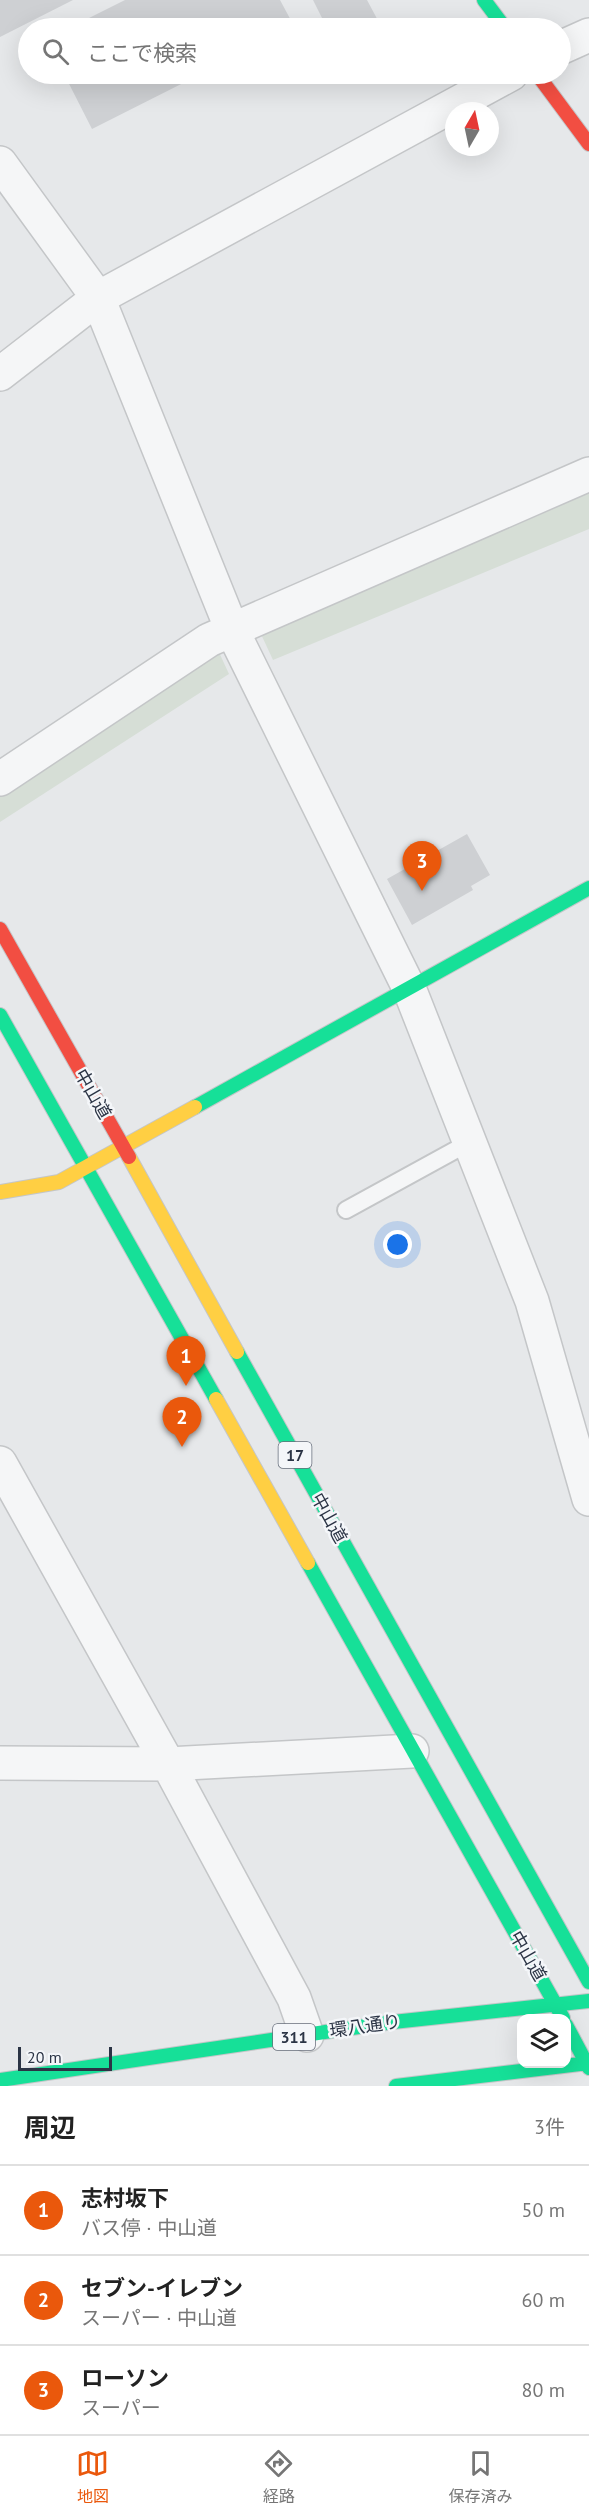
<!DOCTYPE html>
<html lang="ja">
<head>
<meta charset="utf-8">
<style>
  body { margin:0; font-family:"PT Sans","Noto Sans JP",sans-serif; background:#f2f2f2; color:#222 }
  .controls { position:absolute; right:18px; bottom:18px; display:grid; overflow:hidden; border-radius:12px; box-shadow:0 6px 24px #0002 }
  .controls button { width:54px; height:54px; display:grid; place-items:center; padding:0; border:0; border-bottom:2px solid #e0e0e0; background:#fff; color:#222; font:30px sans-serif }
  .compass { position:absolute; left:445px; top:102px; width:54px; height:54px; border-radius:50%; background:#fff; box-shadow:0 6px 24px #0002; rotate:9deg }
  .scale { position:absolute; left:18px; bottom:15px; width:94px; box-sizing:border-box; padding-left:6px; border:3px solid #2b3445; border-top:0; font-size:16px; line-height:21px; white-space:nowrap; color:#2b3445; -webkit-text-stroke:4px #f4f6f9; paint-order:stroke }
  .you { position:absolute; left:398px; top:1245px; width:21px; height:21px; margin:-15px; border:4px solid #fff; border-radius:50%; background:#1a73e8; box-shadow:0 0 0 9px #1a73e833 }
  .badge { display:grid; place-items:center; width:39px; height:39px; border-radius:50%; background:#ea580c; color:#fff; font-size:20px; font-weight:700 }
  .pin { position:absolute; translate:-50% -50px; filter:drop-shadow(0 2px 3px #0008) }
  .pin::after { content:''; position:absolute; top:32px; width:21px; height:18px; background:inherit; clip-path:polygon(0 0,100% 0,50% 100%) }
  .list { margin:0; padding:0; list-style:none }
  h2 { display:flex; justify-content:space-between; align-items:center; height:78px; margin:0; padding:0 24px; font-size:26px }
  h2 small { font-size:20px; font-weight:400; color:#767676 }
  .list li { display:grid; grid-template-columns:39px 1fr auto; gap:18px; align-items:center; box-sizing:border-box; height:90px; padding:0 24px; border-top:2px solid #e0e0e0 }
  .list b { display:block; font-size:22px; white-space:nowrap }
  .list p { margin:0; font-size:20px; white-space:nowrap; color:#767676 }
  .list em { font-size:20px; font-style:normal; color:#767676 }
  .icon { flex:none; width:33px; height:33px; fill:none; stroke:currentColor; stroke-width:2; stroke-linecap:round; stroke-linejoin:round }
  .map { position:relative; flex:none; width:589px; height:2086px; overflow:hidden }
  .search { position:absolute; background:#fff; box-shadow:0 6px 24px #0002; left:18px; right:18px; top:18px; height:66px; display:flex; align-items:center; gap:15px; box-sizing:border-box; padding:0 21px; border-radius:33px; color:#767676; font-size:22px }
  .sheet { height:348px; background:#fff }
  nav { display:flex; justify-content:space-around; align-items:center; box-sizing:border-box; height:84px; border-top:2px solid #e0e0e0; background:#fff; font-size:16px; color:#767676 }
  nav a { display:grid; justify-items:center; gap:3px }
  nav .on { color:#ea580c }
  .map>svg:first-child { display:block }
  .green { fill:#d6ded6 }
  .building { fill:#ced0d3 }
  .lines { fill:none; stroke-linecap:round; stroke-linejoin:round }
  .lane-casing { stroke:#c4c6c8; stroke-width:20 }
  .street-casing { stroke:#c4c6c8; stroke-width:36 }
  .fast-casing { stroke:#c4c6c8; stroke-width:16 }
  .slow-casing { stroke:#c4c6c8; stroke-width:16 }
  .jam-casing { stroke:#c4c6c8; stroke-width:16 }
  .lane { stroke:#f5f6f7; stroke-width:16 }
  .street { stroke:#f5f6f7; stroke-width:33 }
  .fast { stroke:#16e098; stroke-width:14 }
  .slow { stroke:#ffcf43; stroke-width:14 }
  .jam { stroke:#f24e42; stroke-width:14 }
  .labels { text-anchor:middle; stroke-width:5; stroke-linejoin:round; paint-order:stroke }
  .shield { fill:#f4f6f9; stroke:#676e7b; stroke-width:1.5 }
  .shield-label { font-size:16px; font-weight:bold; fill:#2b3445 }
  .street-label { font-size:18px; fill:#2b3445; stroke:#f4f6f9 }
</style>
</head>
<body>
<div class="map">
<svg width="589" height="2086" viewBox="0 0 589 2086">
  <rect width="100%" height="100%" fill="#e6e8ea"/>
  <path class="green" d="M 589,491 L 589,529 L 273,660 L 260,632 Z
    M 217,648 L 229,674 L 0,822 L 0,788 Z"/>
  <path class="building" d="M 0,0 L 73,0 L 0,37 Z
    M 125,0 L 280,0 L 294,26 L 69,28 Z
    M 313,0 L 367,0 L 382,28 L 327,28 Z
    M 64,74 L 201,74 L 92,129 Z
    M 467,834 L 490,875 L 471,886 L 473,890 L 412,925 L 387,879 Z"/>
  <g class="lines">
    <defs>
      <path id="lane" d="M 346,1210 L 470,1142"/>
      <path id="street" d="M 560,48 L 589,35
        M 0,163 L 98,298 L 232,630 L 409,988 L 532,1301 L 589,1499
        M 0,374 L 98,298 L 511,74
        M 0,779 L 209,640 L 589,474
        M 0,1463 L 168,1764 L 294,1998 L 307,2035
        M 0,1763 L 168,1764 L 412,1751"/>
      <path id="fast" d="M 484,0 L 505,28
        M 0,1015 L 216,1399
        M 195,1107 L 589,888
        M 237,1352 L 589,1982
        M 308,1563 L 563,2018
        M 566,2025 L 589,2068
        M 0,2080 L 393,2022 L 589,2001
        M 396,2086 L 589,2063"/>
      <path id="slow" d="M 129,1157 L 237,1352
        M 0,1192 L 59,1182 L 195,1107
        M 216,1399 L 308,1563"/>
      <path id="jam" d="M 537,74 L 589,144
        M 0,929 L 129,1157"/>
    </defs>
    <use href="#lane" class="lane-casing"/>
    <use href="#street" class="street-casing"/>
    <use href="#fast" class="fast-casing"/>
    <use href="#slow" class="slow-casing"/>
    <use href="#jam" class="jam-casing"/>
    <use href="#lane" class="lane"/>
    <use href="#street" class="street"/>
    <use href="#fast" class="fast"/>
    <use href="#slow" class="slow"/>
    <use href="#jam" class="jam"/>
  </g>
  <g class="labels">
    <g class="shield">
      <rect x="278.5" y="1442" width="33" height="26" rx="4.5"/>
      <rect x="273" y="2024" width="42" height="26" rx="4.5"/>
    </g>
    <g class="shield-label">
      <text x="295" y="1461">17</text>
      <text x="294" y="2043">311</text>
    </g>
    <g class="street-label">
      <text transform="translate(93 1094) rotate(60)" y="6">中山道</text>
      <text transform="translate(329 1518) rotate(61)" y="6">中山道</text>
      <text transform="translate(528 1956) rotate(60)" y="6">中山道</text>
      <text transform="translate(365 2026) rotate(-8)" y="6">環八通り</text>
    </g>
  </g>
</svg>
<div class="controls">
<button><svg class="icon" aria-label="layers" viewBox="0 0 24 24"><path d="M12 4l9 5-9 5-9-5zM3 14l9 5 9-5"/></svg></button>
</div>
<svg class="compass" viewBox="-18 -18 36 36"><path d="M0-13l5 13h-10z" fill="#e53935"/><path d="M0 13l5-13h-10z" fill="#767676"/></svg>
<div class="scale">20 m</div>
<div class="you"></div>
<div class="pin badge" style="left:186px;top:1386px">1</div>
<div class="pin badge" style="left:182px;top:1447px">2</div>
<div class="pin badge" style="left:422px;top:891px">3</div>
<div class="search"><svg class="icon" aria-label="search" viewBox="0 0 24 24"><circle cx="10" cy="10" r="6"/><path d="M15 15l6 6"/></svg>ここで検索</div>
</div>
<section class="sheet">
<h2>周辺<small>3件</small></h2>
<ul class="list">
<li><span class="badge">1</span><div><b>志村坂下</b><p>バス停 · 中山道</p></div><em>50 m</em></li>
<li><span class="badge">2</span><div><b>セブン-イレブン</b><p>スーパー · 中山道</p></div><em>60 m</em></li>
<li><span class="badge">3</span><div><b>ローソン</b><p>スーパー</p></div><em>80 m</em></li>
</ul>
</section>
<nav>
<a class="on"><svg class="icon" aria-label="map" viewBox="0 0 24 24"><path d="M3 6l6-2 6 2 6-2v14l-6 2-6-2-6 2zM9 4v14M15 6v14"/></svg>地図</a>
<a><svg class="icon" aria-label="directions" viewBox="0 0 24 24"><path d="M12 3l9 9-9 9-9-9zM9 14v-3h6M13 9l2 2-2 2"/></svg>経路</a>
<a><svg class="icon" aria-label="saved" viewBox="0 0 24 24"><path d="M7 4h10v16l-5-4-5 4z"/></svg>保存済み</a>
</nav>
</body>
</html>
